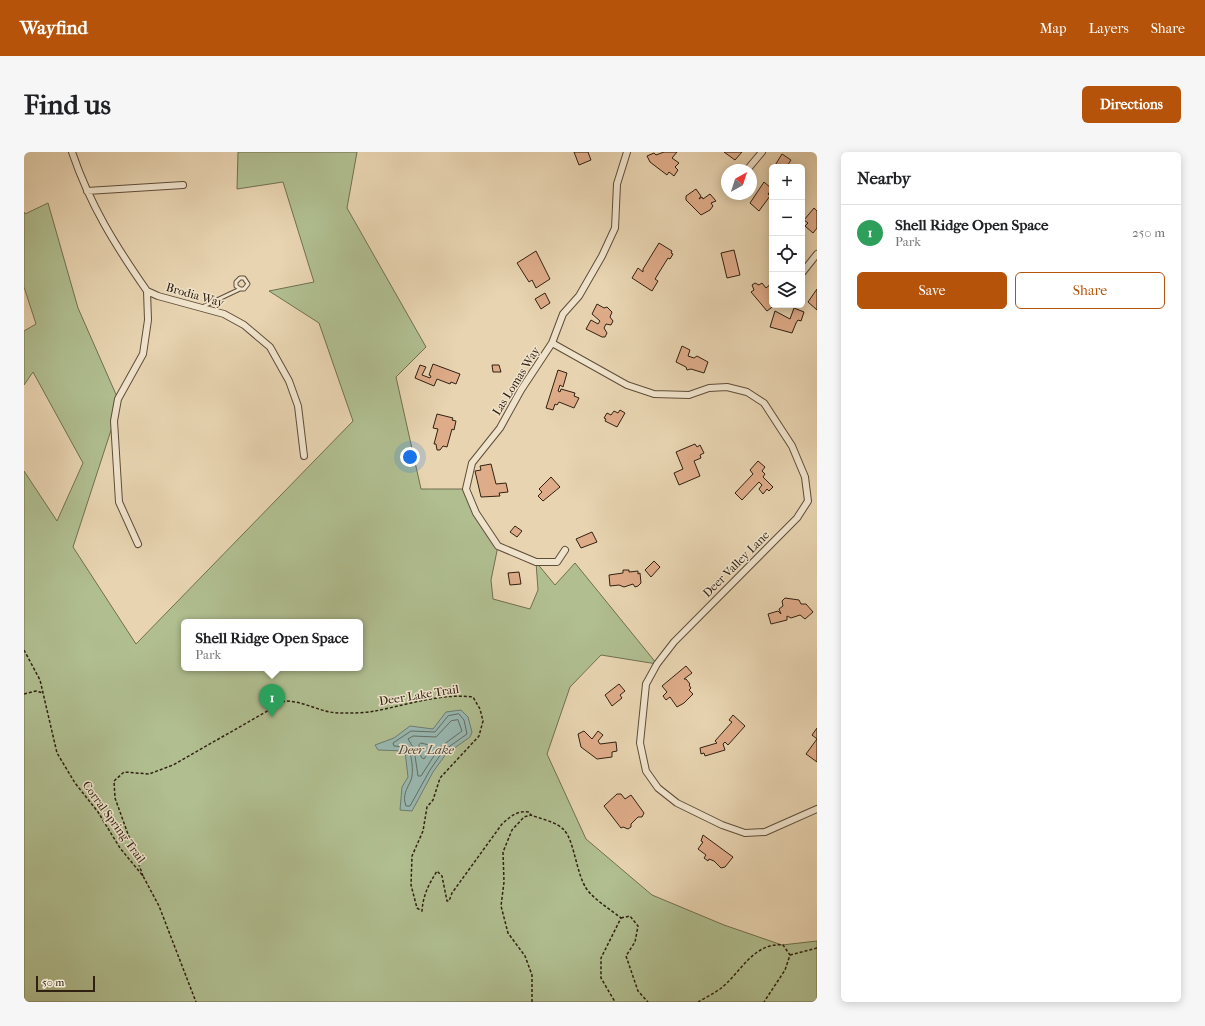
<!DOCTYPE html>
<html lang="en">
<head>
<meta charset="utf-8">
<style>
  body { margin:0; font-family:"IM FELL French Canon",serif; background:#f6f6f6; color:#202124 }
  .controls { position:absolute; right:12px; top:12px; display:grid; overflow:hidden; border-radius:6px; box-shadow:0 2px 10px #0003 }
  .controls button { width:36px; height:36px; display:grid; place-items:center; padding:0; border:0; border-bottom:1px solid #e0e0e0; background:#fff; color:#202124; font:20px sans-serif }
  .compass { position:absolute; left:697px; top:12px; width:36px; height:36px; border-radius:50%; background:#fff; box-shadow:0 2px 10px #0003; rotate:39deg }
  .scale { position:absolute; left:12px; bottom:10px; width:59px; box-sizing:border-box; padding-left:4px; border:2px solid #302011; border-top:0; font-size:11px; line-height:14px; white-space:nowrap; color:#302011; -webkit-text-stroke:3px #f0e3cc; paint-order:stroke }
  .you { position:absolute; left:386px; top:305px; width:14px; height:14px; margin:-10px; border:3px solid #fff; border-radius:50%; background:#1a73e8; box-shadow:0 0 0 6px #1a73e833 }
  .badge { display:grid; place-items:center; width:26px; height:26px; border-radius:50%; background:#b45309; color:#fff; font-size:13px; font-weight:700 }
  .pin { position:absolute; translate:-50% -33px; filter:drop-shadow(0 1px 2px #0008) }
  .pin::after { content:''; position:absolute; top:21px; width:14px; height:12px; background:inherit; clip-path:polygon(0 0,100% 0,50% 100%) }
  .popup { position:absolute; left:157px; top:467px; width:182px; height:52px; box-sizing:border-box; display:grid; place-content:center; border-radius:6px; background:#fff; filter:drop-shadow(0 1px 3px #0005); font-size:13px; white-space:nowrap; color:#757577 }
  .popup b { font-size:15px; color:#202124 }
  .popup::after { content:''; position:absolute; left:50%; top:100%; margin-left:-8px; border:8px solid transparent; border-top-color:#fff }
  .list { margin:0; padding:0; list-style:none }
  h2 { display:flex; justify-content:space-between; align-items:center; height:52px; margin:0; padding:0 16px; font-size:17px }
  h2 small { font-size:13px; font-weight:400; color:#757577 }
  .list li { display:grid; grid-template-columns:26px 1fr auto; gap:12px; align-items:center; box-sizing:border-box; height:56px; padding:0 16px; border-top:1px solid #e0e0e0 }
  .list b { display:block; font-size:15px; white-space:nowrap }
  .list p { margin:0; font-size:13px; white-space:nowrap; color:#757577 }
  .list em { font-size:13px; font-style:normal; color:#757577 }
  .actions { display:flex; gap:8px; padding:12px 16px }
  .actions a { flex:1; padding:9px 0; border:1px solid #b45309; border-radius:6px; text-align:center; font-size:14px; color:#b45309 }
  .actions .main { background:#b45309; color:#fff }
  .icon { flex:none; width:22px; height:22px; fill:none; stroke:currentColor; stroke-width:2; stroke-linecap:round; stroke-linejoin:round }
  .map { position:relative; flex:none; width:793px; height:850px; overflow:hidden; border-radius:6px }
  header { display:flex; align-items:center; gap:24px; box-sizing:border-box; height:56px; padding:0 20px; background:#b45309; color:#fff }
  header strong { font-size:19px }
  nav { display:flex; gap:22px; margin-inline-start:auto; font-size:14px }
  .intro { display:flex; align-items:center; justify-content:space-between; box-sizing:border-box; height:96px; padding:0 24px }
  h1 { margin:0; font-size:28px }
  .button { padding:10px 18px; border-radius:6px; background:#b45309; color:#fff; font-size:14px; font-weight:700 }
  main { display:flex; gap:24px; padding:0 24px }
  aside { flex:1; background:#fff; border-radius:6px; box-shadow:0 2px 10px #0003 }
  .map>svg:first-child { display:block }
  .green { fill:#b0be90; stroke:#706f50; fill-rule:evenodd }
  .water { fill:#98b7b0; stroke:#6e7b70 }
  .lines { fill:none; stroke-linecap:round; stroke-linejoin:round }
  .shore { stroke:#646c60; stroke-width:1 }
  .building { fill:#dfac8a; stroke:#302011 }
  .lane-casing { stroke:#5e4d39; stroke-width:5 }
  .street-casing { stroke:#5e4d39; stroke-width:8 }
  .path { stroke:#302011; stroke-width:1.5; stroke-dasharray:3 2; stroke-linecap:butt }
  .lane { stroke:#f0e3cc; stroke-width:3 }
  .street { stroke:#f0e3cc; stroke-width:6 }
  .labels { text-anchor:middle; stroke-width:3; stroke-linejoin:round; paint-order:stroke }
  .street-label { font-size:12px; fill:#302011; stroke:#f0e3cc }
  .water-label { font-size:13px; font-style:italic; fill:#4f4d41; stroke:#f0e3cc }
</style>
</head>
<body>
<header>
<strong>Wayfind</strong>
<nav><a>Map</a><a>Layers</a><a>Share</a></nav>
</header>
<div class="intro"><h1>Find us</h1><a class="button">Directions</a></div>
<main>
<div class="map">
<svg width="793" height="850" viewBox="0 0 793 850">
  <rect width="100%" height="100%" fill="#e8d4b1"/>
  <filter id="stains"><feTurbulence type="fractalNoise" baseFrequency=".005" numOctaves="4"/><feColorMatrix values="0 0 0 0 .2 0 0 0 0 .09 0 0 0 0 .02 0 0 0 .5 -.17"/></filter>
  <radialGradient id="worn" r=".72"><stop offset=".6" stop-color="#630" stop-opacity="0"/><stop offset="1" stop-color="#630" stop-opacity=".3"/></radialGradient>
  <path class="green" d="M 214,0 L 333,0 L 323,56 L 402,195 L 372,225 L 397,337 L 442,337 L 452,361 L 474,394 L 467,428 L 469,447 L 506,457 L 514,438 L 512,410 L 531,433 L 551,411 L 633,512 L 577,503 L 546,535 L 523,602 L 562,687 L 628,743 L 700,773 L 758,793 L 793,789 L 793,850 L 0,850 L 0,319 L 33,369 L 59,311 L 9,220 L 0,233 L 0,179 L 12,172 L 0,135 L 0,60 L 1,62 L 24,51 L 54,156 L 94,247 L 90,269 L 49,395 L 112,492 L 329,269 L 295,171 L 245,139 L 290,130 L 259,30 L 213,37 ZM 160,470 L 336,470 L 336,516 L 160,516 Z"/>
  <path class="water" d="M 437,558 L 444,565 L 448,580 L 446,585 L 422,602 L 409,620 L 388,659 L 376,658 L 378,635 L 384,625 L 381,599 L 354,598 L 351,593 L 370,586 L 386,574 L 409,577 L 422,560 Z"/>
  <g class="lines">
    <path class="shore" d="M 435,562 L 440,568 L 443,582 L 419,599 L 406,618 L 386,654 L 382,654 C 378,643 383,637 387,628 C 390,621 388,599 382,595 L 370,594 L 369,591 L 387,579 L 411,580 L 424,564 Z
      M 434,568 L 438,579 L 415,596 L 397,624 L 394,624 L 390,597 L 384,587 L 389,584 L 412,585 L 427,569 Z
      M 397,591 L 409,594 L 400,607 L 397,605 L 395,593 Z"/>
  </g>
  <path class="building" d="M 550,0 L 564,0 L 567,8 L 555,13 Z
    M 640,0 L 653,0 L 648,6 L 655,11 L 651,15 L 654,18 L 650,24 L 645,20 L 643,23 L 626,10 L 623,4 L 630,1 L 632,3 Z
    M 700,0 L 718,0 L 711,8 Z
    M 758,2 L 767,8 L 763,14 L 765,15 L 750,15 Z
    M 740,30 L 748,37 L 744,42 L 746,44 L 735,59 L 726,51 Z
    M 672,37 L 677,44 L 675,47 L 678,45 L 679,47 L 686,42 L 692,49 L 687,51 L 689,54 L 686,58 L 677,63 L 662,48 L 662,44 Z
    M 790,56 L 793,59 L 793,76 L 789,81 L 781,74 L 784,71 L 780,68 Z
    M 635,91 L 648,99 L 647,101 L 649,102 L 646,107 L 644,106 L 631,127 L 634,129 L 628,139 L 608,126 L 614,116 L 619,120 L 619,117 Z
    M 710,98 L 716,123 L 703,126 L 697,101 Z
    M 512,99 L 526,127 L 512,136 L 508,128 L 505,130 L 493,111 Z
    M 731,131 L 735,133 L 738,131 L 742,136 L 748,131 L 748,153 L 751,153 L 743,159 L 727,140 L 730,138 L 728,133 Z
    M 793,137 L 793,158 L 784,150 Z
    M 521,141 L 526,151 L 517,157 L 511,147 Z
    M 573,152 L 580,156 L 583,155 L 588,160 L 586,165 L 589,169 L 587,173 L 582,172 L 580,176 L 583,181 L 581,185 L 578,185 L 562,177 L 567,168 L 574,172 L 576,169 L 568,162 Z
    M 770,156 L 780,160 L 777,169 L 774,168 L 772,171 L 768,181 L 746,175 L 751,159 L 766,167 Z
    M 658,194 L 666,198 L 664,204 L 670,206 L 673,204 L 684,210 L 680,221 L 667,217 L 663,218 L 662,215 L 652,210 Z
    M 409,212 L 436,222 L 432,232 L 427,230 L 426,232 L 413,227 L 410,234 L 391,226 L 396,213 L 402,215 L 398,223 L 406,226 L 407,224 L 405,223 Z
    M 468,213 L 475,213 L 477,220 L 469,220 Z
    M 534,218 L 543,221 L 539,235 L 536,233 L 534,239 L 536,240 L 537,237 L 551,241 L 550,244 L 555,246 L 550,256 L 535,250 L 533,253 L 531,252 L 529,258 L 522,256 Z
    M 596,258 L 601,261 L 593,275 L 581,269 L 582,267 L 580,266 L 583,261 L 587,263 L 590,259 L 594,261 Z
    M 413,262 L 429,266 L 428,268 L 432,269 L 430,278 L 428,277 L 423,295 L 419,294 L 416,298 L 413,298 L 412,292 L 410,292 L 414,277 L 409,276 Z
    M 671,292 L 673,295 L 676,293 L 680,301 L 676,303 L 677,306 L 670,309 L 676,324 L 655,333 L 650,321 L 659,317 L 652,300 Z
    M 734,309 L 741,315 L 738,319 L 741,322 L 739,325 L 749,335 L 745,339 L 743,337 L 739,342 L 735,337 L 738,333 L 735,330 L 718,348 L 711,341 L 729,322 L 726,318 Z
    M 467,312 L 472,332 L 482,331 L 484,340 L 475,341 L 476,344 L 457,345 L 451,319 L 457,318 L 456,314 Z
    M 527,325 L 536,335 L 519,349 L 514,344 L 518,340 L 515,337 Z
    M 491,374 L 498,379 L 493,385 L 486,380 Z
    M 568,380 L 573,390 L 557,396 L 552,387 Z
    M 630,409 L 636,415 L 627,425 L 621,418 Z
    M 599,418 L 605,418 L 605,420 L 614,419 L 614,422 L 616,421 L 617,431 L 614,434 L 611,435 L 609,432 L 600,435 L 595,433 L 586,434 L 585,423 L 599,421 Z
    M 495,420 L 497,432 L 486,433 L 484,421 Z
    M 761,446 L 775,448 L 777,452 L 782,452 L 789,460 L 781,467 L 776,463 L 767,466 L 763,464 L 763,468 L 747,472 L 744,462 L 754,459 L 757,462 L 755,457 L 759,454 L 758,449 Z
    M 662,514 L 668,521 L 660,527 L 662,527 L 666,532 L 665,533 L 667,536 L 665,538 L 669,542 L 660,551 L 653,555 L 646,545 L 642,548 L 639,544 L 643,540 L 638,534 Z
    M 595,532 L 601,539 L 596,543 L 598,546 L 588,554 L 581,543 Z
    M 709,563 L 721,574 L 704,593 L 701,590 L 699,592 L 701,598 L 681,604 L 680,601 L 677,602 L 676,596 L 693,591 L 691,589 L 708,570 L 705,568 Z
    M 793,576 L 793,610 L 782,602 L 793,587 L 788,583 Z
    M 560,579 L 568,587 L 574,579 L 579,583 L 574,589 L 576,592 L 592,590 L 593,599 L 588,600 L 588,605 L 573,607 L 557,595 L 554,582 Z
    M 593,642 L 597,642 L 601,647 L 607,643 L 620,661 L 618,665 L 614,665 L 607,672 L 607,675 L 604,677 L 599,675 L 597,676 L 580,654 Z
    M 679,683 L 709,705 L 701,715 L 697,716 L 690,709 L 685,707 L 684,709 L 680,706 L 682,703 L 674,697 L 679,690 L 677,689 Z"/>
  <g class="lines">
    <defs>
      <path id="lane" d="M 178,155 L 216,137 L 220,137 L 224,132 L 220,126 L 216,126 L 212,130 L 212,134 L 216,137"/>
      <path id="street" d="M 48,0 C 66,53 91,93 123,139 L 134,144 L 200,162 L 220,173 L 246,195 L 265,229 L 274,254 L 280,304
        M 723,18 L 738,0
        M 63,39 L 159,33
        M 778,121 L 793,102
        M 528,191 L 603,233 L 630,242 L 665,243 L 685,236 L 703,235 L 723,240 L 740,251 L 768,294 L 781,325 L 784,349 L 773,366 L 650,490 L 633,512 L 622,532 L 616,591 L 622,619 L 634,636 L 653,651 L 698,673 L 721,681 L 741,680 L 793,657
        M 114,392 L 95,350 L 90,269 L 94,247 L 119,202 L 124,168 L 123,139
        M 541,398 L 533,410 L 512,410 L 474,394 L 452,361 L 442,337 L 448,311 L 476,276 L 497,238 L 528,191 L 539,162 L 555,144 L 578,104 L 591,76 L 593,32 L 603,0"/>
    </defs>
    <use href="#lane" class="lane-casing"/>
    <use href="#street" class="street-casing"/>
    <path class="path" d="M 0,498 L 16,528 L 33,601 L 51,631 L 74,660 L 96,696 L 119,724 L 135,754 L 172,850
      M 0,542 L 12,539 L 19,541
      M 119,724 L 91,646 L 90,629 L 100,620 L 125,622 L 149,613 L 261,549 C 282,549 298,562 318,561 C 329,561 341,561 351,559 C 383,553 416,541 449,545 L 456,557 L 459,569 L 455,584 L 416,626 L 409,648 L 403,655 L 399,679 L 388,704 L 387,733 L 393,756 L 398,759 C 399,743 405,732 413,719 L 418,724 L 423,749 L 425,749 L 428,741 L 478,672 C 486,665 493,658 505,660 L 507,663
      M 597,766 L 606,764 L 614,774 L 611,790 L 602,804 L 614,839 L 624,850
      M 766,803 L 793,796
      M 508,850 L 508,823 L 501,804 L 484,781 L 477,754 L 480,730 L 479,700 L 488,678 L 500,665 L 507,663 C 517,667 533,670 540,678 C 550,688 552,720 562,736 C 569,747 586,757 597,766 L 577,806 L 577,826 L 591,850
      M 674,850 C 681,846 689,842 696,837 C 716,822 729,790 759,793 L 766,803 L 761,818 L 740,850"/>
    <use href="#lane" class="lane"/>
    <use href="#street" class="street"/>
  </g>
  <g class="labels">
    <g class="street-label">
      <text transform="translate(171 143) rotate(16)" y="4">Brodia Way</text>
      <text transform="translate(492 229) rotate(-58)" y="4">Las Lomas Way</text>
      <text transform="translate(712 412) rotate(-45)" y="4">Deer Valley Lane</text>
      <text transform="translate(395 543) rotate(-9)" y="4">Deer Lake Trail</text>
      <text transform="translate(90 670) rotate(54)" y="4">Corral Spring Trail</text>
    </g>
    <g class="water-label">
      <text x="402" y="602">Deer Lake</text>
    </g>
  </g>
  <rect width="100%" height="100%" filter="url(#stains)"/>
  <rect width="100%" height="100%" fill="url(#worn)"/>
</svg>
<div class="controls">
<button>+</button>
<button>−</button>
<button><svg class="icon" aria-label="locate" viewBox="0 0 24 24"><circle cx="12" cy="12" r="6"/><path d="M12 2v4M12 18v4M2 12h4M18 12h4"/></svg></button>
<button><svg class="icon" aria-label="layers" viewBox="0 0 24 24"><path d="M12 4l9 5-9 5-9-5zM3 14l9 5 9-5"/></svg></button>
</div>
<svg class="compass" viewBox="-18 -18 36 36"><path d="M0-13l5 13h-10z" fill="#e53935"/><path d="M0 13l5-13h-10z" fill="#757577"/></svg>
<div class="scale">50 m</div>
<div class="you"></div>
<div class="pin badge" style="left:248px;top:565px;background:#2e9e5b">1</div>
<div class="popup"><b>Shell Ridge Open Space</b>Park</div>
</div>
<aside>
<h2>Nearby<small></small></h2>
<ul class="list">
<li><span class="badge" style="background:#2e9e5b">1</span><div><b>Shell Ridge Open Space</b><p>Park</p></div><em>250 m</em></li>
</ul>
<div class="actions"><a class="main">Save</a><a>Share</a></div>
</aside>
</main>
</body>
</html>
